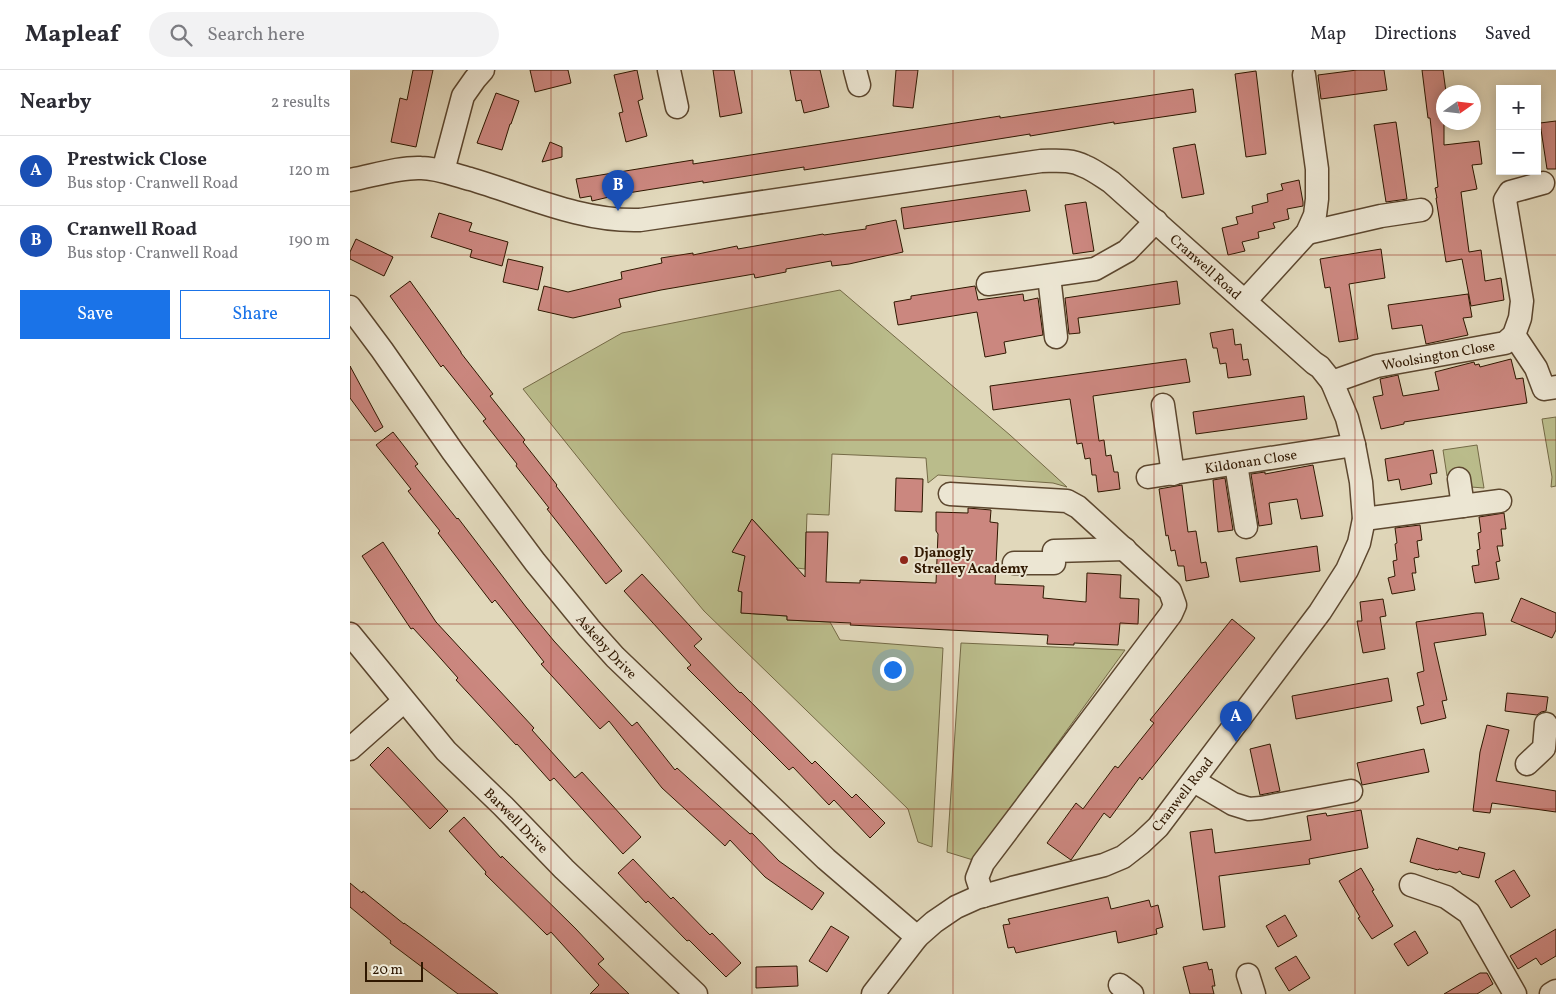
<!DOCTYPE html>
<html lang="en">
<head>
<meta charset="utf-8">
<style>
  body { margin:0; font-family:Vollkorn,serif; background:#f2f2f3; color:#2b2b33 }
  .controls { position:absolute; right:15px; top:15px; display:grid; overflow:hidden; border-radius:0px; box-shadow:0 2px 12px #0003 }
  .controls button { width:45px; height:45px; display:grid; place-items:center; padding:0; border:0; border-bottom:1px solid #e1e1e2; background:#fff; color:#2b2b33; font:25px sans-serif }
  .compass { position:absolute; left:1086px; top:15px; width:45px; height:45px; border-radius:50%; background:#fff; box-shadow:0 2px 12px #0003; rotate:76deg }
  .scale { position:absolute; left:15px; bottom:12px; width:58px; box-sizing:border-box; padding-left:5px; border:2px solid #2f1700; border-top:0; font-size:14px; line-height:18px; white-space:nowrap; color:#2f1700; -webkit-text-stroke:4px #ece6d3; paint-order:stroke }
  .you { position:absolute; left:542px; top:599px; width:18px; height:18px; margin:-12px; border:4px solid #fff; border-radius:50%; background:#1a73e8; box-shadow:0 0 0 8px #1a73e833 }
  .badge { display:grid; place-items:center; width:32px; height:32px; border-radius:50%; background:#1a73e8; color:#fff; font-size:16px; font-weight:700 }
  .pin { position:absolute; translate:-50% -41px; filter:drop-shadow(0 1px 2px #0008) }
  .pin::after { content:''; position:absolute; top:26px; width:18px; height:15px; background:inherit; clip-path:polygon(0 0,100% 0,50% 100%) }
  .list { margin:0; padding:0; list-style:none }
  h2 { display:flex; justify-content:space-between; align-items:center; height:65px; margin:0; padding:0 20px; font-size:21px }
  h2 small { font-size:16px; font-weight:400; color:#7c7c81 }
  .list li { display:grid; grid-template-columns:32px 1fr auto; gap:15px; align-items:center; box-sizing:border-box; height:70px; padding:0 20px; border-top:1px solid #e1e1e2 }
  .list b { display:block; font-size:19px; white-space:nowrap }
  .list p { margin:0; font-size:16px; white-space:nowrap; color:#7c7c81 }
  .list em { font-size:16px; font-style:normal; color:#7c7c81 }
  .actions { display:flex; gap:10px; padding:15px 20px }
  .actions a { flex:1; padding:11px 0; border:1px solid #1a73e8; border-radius:0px; text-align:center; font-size:18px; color:#1a73e8 }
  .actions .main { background:#1a73e8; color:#fff }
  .icon { flex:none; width:28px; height:28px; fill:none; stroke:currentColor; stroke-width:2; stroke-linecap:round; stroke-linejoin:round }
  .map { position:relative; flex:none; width:1206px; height:924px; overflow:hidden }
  header { display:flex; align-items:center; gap:30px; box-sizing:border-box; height:70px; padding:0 25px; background:#fff; border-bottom:1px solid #e1e1e2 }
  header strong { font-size:24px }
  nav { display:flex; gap:28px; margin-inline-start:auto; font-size:18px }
  .search { width:350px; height:45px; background:#f2f2f3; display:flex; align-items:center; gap:12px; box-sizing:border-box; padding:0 18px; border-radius:28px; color:#7c7c81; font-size:19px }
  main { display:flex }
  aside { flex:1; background:#fff }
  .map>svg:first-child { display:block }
  .green { fill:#babc8b; stroke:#746a46 }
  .building { fill:#cb877f; stroke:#2f1700 }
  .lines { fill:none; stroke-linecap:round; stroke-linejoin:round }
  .minor-casing { stroke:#5c472f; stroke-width:25 }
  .minor { stroke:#ece6d3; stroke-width:22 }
  .grid { fill:none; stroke:#8f2418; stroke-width:1; stroke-opacity:0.55 }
  .poi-dot { fill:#8f2418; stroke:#ece6d3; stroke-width:2 }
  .labels { text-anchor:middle; stroke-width:4; stroke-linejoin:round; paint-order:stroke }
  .street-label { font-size:14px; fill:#2f1700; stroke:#ece6d3 }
  .poi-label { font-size:14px; font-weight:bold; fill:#2f1700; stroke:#ece6d3; text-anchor:start }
</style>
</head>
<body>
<header>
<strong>Mapleaf</strong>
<div class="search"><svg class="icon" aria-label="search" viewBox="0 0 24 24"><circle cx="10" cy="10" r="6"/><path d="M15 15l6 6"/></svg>Search here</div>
<nav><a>Map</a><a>Directions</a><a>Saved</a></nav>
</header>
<main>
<aside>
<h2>Nearby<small>2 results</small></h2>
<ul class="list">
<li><span class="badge" style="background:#1a4fb4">A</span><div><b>Prestwick Close</b><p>Bus stop · Cranwell Road</p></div><em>120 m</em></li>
<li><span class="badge" style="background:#1a4fb4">B</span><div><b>Cranwell Road</b><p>Bus stop · Cranwell Road</p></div><em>190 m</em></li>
</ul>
<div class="actions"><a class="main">Save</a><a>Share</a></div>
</aside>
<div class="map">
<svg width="1206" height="924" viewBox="0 0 1206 924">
  <rect width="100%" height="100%" fill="#e1d8bb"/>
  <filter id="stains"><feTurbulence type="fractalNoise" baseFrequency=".004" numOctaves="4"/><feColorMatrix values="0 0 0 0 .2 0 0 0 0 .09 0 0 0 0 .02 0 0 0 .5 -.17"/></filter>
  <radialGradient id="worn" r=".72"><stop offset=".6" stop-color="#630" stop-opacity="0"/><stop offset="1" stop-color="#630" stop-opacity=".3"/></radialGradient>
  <path class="green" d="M 490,220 L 660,365 L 717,417 L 703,413 L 588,405 L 578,413 L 576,388 L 482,384 L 479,445 L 457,444 L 455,499 L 447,498 L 402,449 L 383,482 L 401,488 L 388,521 L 392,522 L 391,543 L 437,546 L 437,550 L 480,552 L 490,570 L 593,578 L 582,777 L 568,772 L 558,739 L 354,541 L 274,445 L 173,319 L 272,263 Z
    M 1206,347 L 1206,416 L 1201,417 L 1202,407 L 1192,349 Z
    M 1127,375 L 1134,418 L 1121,417 L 1116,404 L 1097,406 L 1093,380 Z
    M 611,573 L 775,580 L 623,790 L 597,782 Z"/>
  <path class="building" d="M 63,0 L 83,0 L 66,77 L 41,72 L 50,28 L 57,30 Z
    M 180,0 L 218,0 L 221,13 L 185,22 Z
    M 287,0 L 293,29 L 288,31 L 297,66 L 276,72 L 269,43 L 273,42 L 264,5 Z
    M 363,0 L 384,0 L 392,43 L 370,47 Z
    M 440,0 L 470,0 L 479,37 L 454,43 L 451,30 L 446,31 Z
    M 546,0 L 568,0 L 563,38 L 543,36 Z
    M 1007,0 L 1034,0 L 1037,20 L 971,29 L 968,5 Z
    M 1072,0 L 1093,0 L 1096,22 L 1094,22 L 1094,75 L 1129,71 L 1132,94 L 1122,95 L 1127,119 L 1111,122 L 1119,182 L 1131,180 L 1135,211 L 1151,208 L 1154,230 L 1121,236 L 1112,189 L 1096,192 L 1086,128 L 1087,128 L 1085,118 L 1088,117 L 1080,48 L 1078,48 Z
    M 906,1 L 916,84 L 896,87 L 885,4 Z
    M 843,19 L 846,42 L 764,54 L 764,52 L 680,66 L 680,64 L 454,100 L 454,97 L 353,113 L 353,111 L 259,126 L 259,127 L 242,131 L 241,126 L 230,128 L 226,109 L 343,90 L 343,94 L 650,46 L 650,48 Z
    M 146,23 L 169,31 L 161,54 L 160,54 L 152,80 L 127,73 Z
    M 1206,51 L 1206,99 L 1197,99 L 1190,53 Z
    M 1046,52 L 1057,129 L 1036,132 L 1024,55 Z
    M 200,72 L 212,77 L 212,87 L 192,92 Z
    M 845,74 L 854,124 L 832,128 L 823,78 Z
    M 949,110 L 953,132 L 953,136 L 937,139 L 939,149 L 923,153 L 925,158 L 908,162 L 909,168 L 892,172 L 895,181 L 878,185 L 872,158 L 888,154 L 886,147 L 903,143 L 902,136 L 918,132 L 917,124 L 933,120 L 931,114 Z
    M 676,120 L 680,141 L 554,159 L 551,138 Z
    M 736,132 L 744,181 L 723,184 L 715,135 Z
    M 89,143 L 122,153 L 119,161 L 158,172 L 152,196 L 120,187 L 122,180 L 81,167 Z
    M 546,150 L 553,182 L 499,194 L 482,196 L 481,191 L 436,199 L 436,202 L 405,208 L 404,204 L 311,220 L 269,229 L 271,237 L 223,248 L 188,240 L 194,216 L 218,222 L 272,209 L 271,202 L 312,193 L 311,188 L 343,183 L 343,185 L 387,176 L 388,179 L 473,164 L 474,165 L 494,162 L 516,159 L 516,156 Z
    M 6,169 L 43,187 L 34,206 L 0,189 L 0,182 Z
    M 1031,179 L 1035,208 L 999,214 L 1008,269 L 989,272 L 980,217 L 975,218 L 970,189 Z
    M 158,189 L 193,197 L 188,220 L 153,212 Z
    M 60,211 L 111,282 L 111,283 L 143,324 L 140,326 L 175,370 L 173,372 L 207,415 L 206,416 L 272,501 L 256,514 L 197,439 L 199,438 L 166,396 L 167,394 L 133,351 L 136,349 L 93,295 L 91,297 L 40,226 Z
    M 827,211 L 830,234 L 728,248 L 730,263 L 719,264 L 715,228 Z
    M 625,216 L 628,230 L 673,224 L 674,231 L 688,228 L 693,265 L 654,272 L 656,283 L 635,287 L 627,242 L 548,255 L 544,232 L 561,229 L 561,226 Z
    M 1118,224 L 1122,247 L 1113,248 L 1118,265 L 1076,274 L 1072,255 L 1042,259 L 1038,235 Z
    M 883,259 L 885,275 L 891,274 L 893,290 L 898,289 L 901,305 L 878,308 L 876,293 L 870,294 L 867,278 L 863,278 L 860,263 Z
    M 836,289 L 840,312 L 743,326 L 749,371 L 754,370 L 756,386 L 761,385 L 764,402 L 768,402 L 770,419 L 748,422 L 746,405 L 742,405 L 740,388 L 735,389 L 732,373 L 727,374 L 720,329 L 643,340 L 640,316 Z
    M 1161,289 L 1166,309 L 1173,308 L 1177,333 L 1054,352 L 1054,354 L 1031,359 L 1023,327 L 1033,325 L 1030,309 L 1048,305 L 1053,326 L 1089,320 L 1085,302 L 1124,292 L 1125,295 L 1129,294 L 1130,297 Z
    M 0,296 L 33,357 L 25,362 L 0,328 Z
    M 954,326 L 957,349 L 846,364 L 843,342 Z
    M 43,362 L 68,394 L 65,396 L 107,449 L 108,448 L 176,537 L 204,571 L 282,656 L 287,652 L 325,700 L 327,698 L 400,764 L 402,763 L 429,791 L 474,823 L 462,840 L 415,807 L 380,770 L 375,776 L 359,761 L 312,718 L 259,651 L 250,659 L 191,594 L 194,592 L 145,530 L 142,533 L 88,463 L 90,461 L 58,421 L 61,419 L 26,375 Z
    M 1083,380 L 1087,403 L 1080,404 L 1082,414 L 1051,420 L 1049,409 L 1038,411 L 1035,389 Z
    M 963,395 L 973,446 L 951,449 L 947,429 L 919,433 L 922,454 L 909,456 L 901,404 L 915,402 L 915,404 Z
    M 546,408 L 573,409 L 572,442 L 545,441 Z
    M 875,408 L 883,460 L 868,462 L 863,410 Z
    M 832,415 L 838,462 L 846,461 L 851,493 L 856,492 L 859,507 L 836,511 L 834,496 L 828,496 L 825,480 L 821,481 L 818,465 L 816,466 L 809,419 Z
    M 618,438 L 641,440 L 640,452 L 648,453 L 645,514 L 694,516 L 693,528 L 736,532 L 737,503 L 771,505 L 770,528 L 789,529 L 788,554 L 770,553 L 768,575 L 724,573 L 724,575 L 697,574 L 698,565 L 500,555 L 501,553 L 437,550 L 437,546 L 391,543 L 392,522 L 388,521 L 395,486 L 382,482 L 402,449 L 455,507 L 456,462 L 478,462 L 476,512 L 510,513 L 510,510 L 586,513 L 588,464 L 586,461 L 586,442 L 618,443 Z
    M 1154,443 L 1156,459 L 1151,459 L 1153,476 L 1147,476 L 1150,491 L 1146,492 L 1149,509 L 1125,513 L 1122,496 L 1129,495 L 1127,480 L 1130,479 L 1128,463 L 1131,462 L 1129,447 Z
    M 1070,455 L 1072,470 L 1067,471 L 1069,487 L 1064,488 L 1066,503 L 1062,503 L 1065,520 L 1042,524 L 1038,508 L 1045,506 L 1043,491 L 1047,490 L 1045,474 L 1047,473 L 1045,458 Z
    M 33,472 L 86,552 L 184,658 L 182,660 L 225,708 L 232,702 L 291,767 L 273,784 L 204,708 L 200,711 L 167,674 L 166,675 L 106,610 L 108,608 L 84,581 L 63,558 L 61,559 L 12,486 Z
    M 967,476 L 970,501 L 890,512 L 886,488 Z
    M 292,504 L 352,569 L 344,576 L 390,623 L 391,622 L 462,694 L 465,691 L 502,728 L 506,724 L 535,753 L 520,768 L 484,730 L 479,735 L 443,697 L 439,700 L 337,598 L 341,595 L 274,521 Z
    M 1171,528 L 1206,543 L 1206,560 L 1202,568 L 1161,551 Z
    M 1033,529 L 1036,546 L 1030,547 L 1035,579 L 1013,583 L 1007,551 L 1012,551 L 1010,532 Z
    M 1126,543 L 1133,543 L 1136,565 L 1084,573 L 1097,630 L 1092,631 L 1096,648 L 1071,654 L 1067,637 L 1074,635 L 1067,603 L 1074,601 L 1066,552 Z
    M 882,549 L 905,568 L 792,710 L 790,707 L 760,748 L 754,743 L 721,790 L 697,773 L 726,733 L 733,739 L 765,696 L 768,698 L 804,653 L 800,650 Z
    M 1038,608 L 1042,631 L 946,649 L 942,626 Z
    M 1157,623 L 1198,627 L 1196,641 L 1191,642 L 1187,645 L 1155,641 Z
    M 1137,655 L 1159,660 L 1146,711 L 1206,721 L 1206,742 L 1142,733 L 1140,743 L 1123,741 L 1130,682 Z
    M 920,674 L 930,721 L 910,725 L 900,679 Z
    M 38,677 L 98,741 L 80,759 L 20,695 Z
    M 1074,679 L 1079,702 L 1012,715 L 1007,693 Z
    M 1011,740 L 1018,778 L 959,789 L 960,794 L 869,806 L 875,857 L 853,860 L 840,762 L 862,759 L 865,783 L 961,770 L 957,746 L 976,743 L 977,746 Z
    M 114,747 L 151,788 L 152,786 L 226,859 L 254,889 L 248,894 L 279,924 L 240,924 L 249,915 L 201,862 L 197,865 L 135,804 L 136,802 L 99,761 Z
    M 1067,768 L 1108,780 L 1109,777 L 1135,783 L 1129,808 L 1112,804 L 1110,801 L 1106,803 L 1089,799 L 1088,800 L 1060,792 Z
    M 283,789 L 321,829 L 323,827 L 360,865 L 362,863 L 391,893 L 376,907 L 339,870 L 337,871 L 298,831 L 296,833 L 268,803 Z
    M 1011,798 L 1024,820 L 1022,821 L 1043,856 L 1022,869 L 1008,848 L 1010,847 L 989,811 Z
    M 1164,800 L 1180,826 L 1161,838 L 1145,811 Z
    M 0,813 L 12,823 L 13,821 L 54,854 L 54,853 L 72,866 L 148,924 L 108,924 L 40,873 L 41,871 L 0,837 Z
    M 758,827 L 761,839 L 799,830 L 801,837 L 808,835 L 813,857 L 806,859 L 807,864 L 768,873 L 766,861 L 666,883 L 664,877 L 658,878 L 653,855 L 660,854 L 658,849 Z
    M 935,845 L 947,866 L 928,877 L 916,856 Z
    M 481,856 L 499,867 L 477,902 L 459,891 Z
    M 1206,859 L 1206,886 L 1191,895 L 1186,888 L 1168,899 L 1160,886 Z
    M 1065,861 L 1078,883 L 1058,896 L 1044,874 Z
    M 946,886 L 960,908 L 939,921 L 925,898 Z
    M 857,892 L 859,900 L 862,899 L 865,916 L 862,916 L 864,924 L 840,924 L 833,897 Z
    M 447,896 L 448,916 L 406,918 L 406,897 Z
    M 1130,903 L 1137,903 L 1143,914 L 1127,924 L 1094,924 Z"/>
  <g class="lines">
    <defs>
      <g id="minor">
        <path d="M 319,0 L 327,37"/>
        <path d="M 505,0 L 509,15"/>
        <path d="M 93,101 L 113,26 L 125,9 L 133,0"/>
        <path id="s1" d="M 0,110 C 22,106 49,97 71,98 C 88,98 104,105 120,109 C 175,125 231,152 290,150 L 691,91 C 705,91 721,89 734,96 C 744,100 753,107 761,112 L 964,293 L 970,297 L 982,312 L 997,348 L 1004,375 L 1011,412 L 1014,449 L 1009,473 L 997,500 L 970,542 L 808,757 L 791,773 L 773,787 L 754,795 L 662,818 L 626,828 L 606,837 L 584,852 L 567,867 L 523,924"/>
        <path d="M 957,163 L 1031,146 L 1071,140"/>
        <path d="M 699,206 L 706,267"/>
        <path d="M 638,214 L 745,199 L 777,181 L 806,151"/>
        <path d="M 895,231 L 957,163 L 965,145 L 967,129 L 967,99 L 954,5"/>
        <path id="s2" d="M 0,237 L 32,280 L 103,382 L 185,492 L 239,558 L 265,587 L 476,789 L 567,867"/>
        <path d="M 1164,265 L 1186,298 L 1194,319 L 1206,317"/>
        <path id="s3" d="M 982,312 L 1027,296 L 1155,273 L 1164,265 L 1170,248 L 1172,231 L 1155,130 L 1160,122 L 1193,113"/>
        <path d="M 813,335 L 823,404"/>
        <path d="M 886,394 L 896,457"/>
        <path id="s4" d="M 798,407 L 1004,375"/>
        <path d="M 1109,409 L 1113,436"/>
        <path d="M 600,424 L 717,431 L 728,437 L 820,521 L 825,535 L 821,544 L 633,793 L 627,808 L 633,826"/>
        <path d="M 1014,449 L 1150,431"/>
        <path d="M 664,493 L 704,493 L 704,481 L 775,479"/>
        <path id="s5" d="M 0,564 L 96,681 L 153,736 L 214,799 L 346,924"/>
        <path d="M 0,679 L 54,631"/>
        <path d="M 1177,694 L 1194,678 L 1196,654"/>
        <path d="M 844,711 L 883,734 L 899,739 L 911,738 L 1001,721"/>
        <path d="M 1061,815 L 1096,827 L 1119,843 L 1165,924"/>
        <path d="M 898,905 L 904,924"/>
        <path d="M 770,915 L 782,924"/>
        <path d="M 1201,924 L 1206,921"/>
      </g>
    </defs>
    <use href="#minor" class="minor-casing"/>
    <use href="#minor" class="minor"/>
  </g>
  <path class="grid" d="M 201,0 L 201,924M 402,0 L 402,924M 603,0 L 603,924M 804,0 L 804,924M 1005,0 L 1005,924M 0,185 L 1206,185M 0,370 L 1206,370M 0,554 L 1206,554M 0,739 L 1206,739"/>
  <circle class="poi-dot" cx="554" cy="490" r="5"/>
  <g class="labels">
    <g class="street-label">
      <text dy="5" stroke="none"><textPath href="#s1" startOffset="906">Cranwell Road</textPath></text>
      <text dy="5" stroke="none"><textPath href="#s3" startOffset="110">Woolsington Close</textPath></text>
      <text dy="5" stroke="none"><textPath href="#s4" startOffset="104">Kildonan Close</textPath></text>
      <text dy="5" stroke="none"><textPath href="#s2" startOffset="426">Askeby Drive</textPath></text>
      <text transform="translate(832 724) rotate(-52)" y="5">Cranwell Road</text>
      <text dy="5" stroke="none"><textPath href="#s5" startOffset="250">Barwell Drive</textPath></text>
    </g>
    <g class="poi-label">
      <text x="564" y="487">Djanogly<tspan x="564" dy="16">Strelley Academy</tspan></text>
    </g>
  </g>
  <rect width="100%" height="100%" filter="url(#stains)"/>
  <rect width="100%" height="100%" fill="url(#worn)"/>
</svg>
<div class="controls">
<button>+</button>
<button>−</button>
</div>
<svg class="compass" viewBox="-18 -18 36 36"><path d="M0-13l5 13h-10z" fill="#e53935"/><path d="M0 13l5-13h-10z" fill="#7c7c81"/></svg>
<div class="scale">20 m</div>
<div class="you"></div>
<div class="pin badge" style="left:886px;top:672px;background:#1a4fb4">A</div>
<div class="pin badge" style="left:268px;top:141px;background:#1a4fb4">B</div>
</div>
</main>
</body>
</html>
